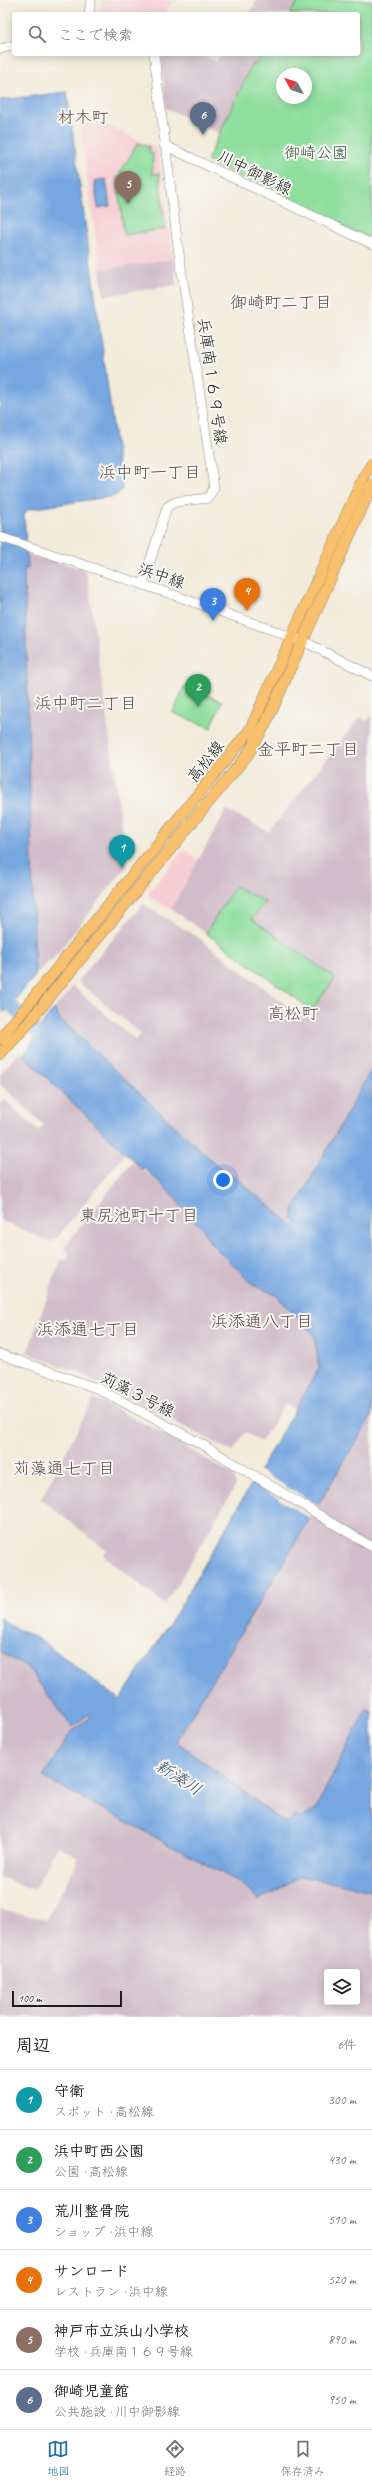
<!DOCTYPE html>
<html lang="ja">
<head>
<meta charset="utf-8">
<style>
  body { margin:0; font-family:Caveat,"Klee One",sans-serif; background:#f2f2f2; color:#202124 }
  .controls { position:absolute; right:12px; bottom:12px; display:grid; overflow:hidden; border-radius:4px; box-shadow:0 2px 10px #0003 }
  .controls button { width:36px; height:36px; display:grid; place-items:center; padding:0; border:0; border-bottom:1px solid #e0e0e0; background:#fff; color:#202124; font:20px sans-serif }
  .compass { position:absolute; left:276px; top:68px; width:36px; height:36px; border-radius:50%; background:#fff; box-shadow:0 2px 10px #0003; rotate:309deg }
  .scale { position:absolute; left:12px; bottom:10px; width:110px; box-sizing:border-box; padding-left:4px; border:2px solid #1c1c1c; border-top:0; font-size:11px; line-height:14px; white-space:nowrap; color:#1c1c1c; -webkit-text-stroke:3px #f6f6f2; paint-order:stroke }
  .you { position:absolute; left:223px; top:1180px; width:14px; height:14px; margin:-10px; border:3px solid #fff; border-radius:50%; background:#1a73e8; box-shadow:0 0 0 6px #1a73e833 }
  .badge { display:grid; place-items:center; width:26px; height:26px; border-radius:50%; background:#1f6fb2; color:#fff; font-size:13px; font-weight:700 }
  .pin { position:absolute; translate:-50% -33px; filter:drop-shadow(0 1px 2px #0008) }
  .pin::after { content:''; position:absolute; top:21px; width:14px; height:12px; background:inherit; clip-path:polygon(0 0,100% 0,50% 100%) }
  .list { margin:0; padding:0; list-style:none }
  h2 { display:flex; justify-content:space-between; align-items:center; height:52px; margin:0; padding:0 16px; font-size:17px }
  h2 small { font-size:13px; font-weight:400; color:#757577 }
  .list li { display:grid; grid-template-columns:26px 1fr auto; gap:12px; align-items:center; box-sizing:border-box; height:60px; padding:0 16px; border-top:1px solid #e0e0e0 }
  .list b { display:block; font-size:15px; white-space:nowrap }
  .list p { margin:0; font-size:13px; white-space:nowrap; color:#757577 }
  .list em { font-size:13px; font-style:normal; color:#757577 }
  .icon { flex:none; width:22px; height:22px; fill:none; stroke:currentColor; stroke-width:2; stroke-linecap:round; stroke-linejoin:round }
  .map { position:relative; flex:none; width:372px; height:2017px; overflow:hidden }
  .search { position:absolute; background:#fff; box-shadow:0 2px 10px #0003; left:12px; right:12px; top:12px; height:44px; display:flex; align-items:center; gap:10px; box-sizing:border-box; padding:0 14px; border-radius:4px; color:#757577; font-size:15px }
  .sheet { height:412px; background:#fff }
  nav { display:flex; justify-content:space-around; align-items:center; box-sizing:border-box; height:56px; border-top:1px solid #e0e0e0; background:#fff; font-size:11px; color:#757577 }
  nav a { display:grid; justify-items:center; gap:2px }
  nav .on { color:#1f6fb2 }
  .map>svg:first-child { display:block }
  .built { fill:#f6cfd6 }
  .industrial { fill:#d1bdc9; fill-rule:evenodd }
  .green { fill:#8ede9d; stroke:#557d5c; fill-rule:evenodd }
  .water { fill:#77a7e1; stroke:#4a627e }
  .pier { fill:#f3ebda }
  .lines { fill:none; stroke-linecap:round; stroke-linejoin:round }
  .river { stroke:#77a7e1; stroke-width:13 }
  .tertiary-casing { stroke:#88847b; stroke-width:10 }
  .primary-casing { stroke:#88847b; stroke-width:12 }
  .tertiary { stroke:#fff; stroke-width:9 }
  .primary { stroke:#f8bf6c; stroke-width:11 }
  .labels { text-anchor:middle; stroke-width:4; stroke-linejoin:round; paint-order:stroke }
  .park-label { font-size:16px; fill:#3e5643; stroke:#f6f6f2 }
  .street-label { font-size:16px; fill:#1c1c1c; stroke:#f6f6f2 }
  .neighbourhood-label { font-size:17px; fill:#604b47; stroke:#f6f6f2 }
  .water-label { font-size:17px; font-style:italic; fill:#40546b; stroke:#f6f6f2 }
</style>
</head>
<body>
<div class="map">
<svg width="372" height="2017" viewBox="0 0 372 2017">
  <rect width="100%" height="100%" fill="#f6f6f2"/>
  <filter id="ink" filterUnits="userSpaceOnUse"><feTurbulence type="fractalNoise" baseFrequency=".025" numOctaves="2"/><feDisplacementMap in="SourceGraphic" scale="8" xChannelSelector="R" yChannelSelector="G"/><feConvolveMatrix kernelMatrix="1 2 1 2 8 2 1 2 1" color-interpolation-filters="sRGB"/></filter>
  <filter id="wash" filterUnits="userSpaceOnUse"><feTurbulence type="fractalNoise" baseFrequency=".012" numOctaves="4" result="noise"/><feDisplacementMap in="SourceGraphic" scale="16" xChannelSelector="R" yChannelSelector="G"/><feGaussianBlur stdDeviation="0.9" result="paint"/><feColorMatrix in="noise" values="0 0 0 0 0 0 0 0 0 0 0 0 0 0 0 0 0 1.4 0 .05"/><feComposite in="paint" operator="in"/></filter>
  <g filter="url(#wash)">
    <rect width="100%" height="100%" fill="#f3ebda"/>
    <path class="built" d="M 101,0 L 174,0 L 164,14 L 102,14 L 100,11 Z
      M 78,111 L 158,149 L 173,259 L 100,270 Z
      M 184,849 L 198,860 L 171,909 L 149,897 L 149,892 Z"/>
    <path class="industrial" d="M 257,0 L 299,0 L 290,14 L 248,14 Z
      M 161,54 L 201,54 L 216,62 L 221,54 L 263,54 L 255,66 L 252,64 L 220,134 L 166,108 Z
      M 173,259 L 177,285 L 104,296 L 100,270 Z
      M 27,554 L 81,568 L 87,573 L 127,866 L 51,961 L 49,960 L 35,976 L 24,569 L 28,568 Z
      M 372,715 L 372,1068 L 293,1211 L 297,1223 L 293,1226 L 234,1176 L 221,1169 L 60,1019 L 54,1009 L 73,986 L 135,1040 L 141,1034 L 77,981 L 143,904 L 196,936 L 295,1012 L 309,1016 L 335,978 L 252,919 L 264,901 L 235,886 L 206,933 L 171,909 L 226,810 L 269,832 L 360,717 L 367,721 Z
      M 21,1050 L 23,1055 L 125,1153 L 57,1238 L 51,1242 L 0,1220 L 0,1105 L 4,1099 L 38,1131 L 44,1125 L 0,1084 L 0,1074 Z
      M 133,1161 L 179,1200 L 177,1202 L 204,1230 L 209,1241 L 253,1285 L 275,1294 L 314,1335 L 319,1368 L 294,1409 L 285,1404 L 261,1442 L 245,1432 L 233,1452 L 82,1374 L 27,1353 L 61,1259 L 66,1260 L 69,1254 L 64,1247 Z
      M 94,1398 L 164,1434 L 233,1475 L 236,1485 L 165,1605 L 103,1555 L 107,1551 L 41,1499 Z
      M 372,1415 L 372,1712 L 366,1709 L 315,1810 L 304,1817 L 293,1817 L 290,1823 L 282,1821 L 176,1741 Z
      M 0,1652 L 28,1668 L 72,1727 L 89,1714 L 91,1718 L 70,1733 L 43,1777 L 239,1882 L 259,1900 L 301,1876 L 372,1891 L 372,2017 L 0,2017 L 0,1909 L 47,1919 L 79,1858 L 57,1846 L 34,1890 L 0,1877 ZM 327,1972 L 357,1972 L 357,2002 L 327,2002 Z"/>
    <path class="green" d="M 299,0 L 372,0 L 372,240 L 207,161 L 252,64 L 255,65 L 263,54 L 358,54 L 358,14 L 290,14 ZM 282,74 L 306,74 L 306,98 L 282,98 Z
      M 138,143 L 149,147 L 149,152 L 153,153 L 152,174 L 159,173 L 165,229 L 124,235 L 117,178 Z
      M 184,686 L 222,701 L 211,728 L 173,713 Z
      M 235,886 L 265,902 L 252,919 L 335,978 L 312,1010 L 206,933 Z"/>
    <path class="water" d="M 67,92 L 122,490 L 115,496 L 29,509 L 24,514 L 28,569 L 24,569 L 35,976 L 4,1013 L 0,1000 L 0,100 Z
      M 106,179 L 110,206 L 98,208 L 94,181 Z
      M 54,1009 L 60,1019 L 221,1169 L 234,1176 L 293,1226 L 297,1223 L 292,1218 L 293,1211 L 372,1068 L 372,1415 L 176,1741 L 282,1821 L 290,1823 L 293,1817 L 304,1817 L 315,1810 L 366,1709 L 372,1712 L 372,1891 L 301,1876 L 259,1900 L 239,1882 L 43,1777 L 70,1733 L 91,1717 L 89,1714 L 72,1727 L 28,1668 L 0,1652 L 0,1617 L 13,1627 L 41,1640 L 120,1700 L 177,1612 L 319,1368 L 314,1335 L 275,1294 L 253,1285 L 209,1241 L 204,1230 L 177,1202 L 178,1200 L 144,1168 L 142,1169 L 23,1055 L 34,1040 L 33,1035 Z"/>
    <path class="pier" d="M 258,1470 L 318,1505 L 310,1518 L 251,1482 Z"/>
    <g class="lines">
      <path class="river" d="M 0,994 L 47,1043"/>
    </g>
  </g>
  <g filter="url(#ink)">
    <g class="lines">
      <defs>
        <path id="tertiary" d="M 89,14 L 91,0
          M 0,49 L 14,45
          M 164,145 L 372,244
          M 0,537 L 168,593 L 303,641 L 372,676
          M 143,584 L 167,507 L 175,502 L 208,498 L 214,488 L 178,247 L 154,54
          M 0,1354 L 99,1389 L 205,1446 L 372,1547"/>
        <path id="primary" d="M 0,1039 L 250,730 L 363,478 L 372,464
          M 0,1055 L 25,1027 L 248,754 L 266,723 L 372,485"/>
      </defs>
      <use href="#tertiary" class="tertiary-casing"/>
      <use href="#primary" class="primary-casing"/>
      <use href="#tertiary" class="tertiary"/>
      <use href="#primary" class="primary"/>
    </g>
  </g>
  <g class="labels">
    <g class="park-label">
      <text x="316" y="158">御崎公園</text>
    </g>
    <g class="street-label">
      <text transform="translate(255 172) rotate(26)" y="6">川中御影線</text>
      <text transform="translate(213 381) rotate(82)" y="6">兵庫南１６９号線</text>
      <text transform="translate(162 575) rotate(19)" y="6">浜中線</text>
      <text transform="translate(205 761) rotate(-52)" y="6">高松線</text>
      <text transform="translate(138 1394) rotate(27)" y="6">苅藻３号線</text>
    </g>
    <g class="neighbourhood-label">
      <text x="83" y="123">材木町</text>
      <text x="281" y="308">御崎町二丁目</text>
      <text x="150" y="478">浜中町一丁目</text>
      <text x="86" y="709">浜中町二丁目</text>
      <text x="308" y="755">金平町二丁目</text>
      <text x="293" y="1019">高松町</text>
      <text x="139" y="1221">東尻池町十丁目</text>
      <text x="262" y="1327">浜添通八丁目</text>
      <text x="88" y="1335">浜添通七丁目</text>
      <text x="64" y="1474">苅藻通七丁目</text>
    </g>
    <g class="water-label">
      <text transform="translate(179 1777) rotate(33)" y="6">新湊川</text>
    </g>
  </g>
</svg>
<div class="controls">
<button><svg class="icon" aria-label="layers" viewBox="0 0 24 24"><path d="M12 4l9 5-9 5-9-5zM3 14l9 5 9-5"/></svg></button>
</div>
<svg class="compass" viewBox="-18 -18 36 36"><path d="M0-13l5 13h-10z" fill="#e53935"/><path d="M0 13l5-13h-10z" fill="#757577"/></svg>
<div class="scale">100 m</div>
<div class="you"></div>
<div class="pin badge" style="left:122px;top:868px;background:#0f9aa8">1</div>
<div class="pin badge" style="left:198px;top:707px;background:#2e9e5b">2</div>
<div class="pin badge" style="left:213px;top:621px;background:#3f7fe0">3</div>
<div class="pin badge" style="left:247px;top:611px;background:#e8710a">4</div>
<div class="pin badge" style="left:128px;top:204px;background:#8d6e63">5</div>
<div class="pin badge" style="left:203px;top:135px;background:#5c6f8a">6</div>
<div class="search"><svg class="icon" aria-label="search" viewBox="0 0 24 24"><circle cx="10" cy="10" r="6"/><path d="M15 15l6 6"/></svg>ここで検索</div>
</div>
<section class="sheet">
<h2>周辺<small>6件</small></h2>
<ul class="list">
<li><span class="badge" style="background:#0f9aa8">1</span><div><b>守衛</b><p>スポット · 高松線</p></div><em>300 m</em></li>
<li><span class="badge" style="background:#2e9e5b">2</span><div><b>浜中町西公園</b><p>公園 · 高松線</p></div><em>430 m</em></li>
<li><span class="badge" style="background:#3f7fe0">3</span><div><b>荒川整骨院</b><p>ショップ · 浜中線</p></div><em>510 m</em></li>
<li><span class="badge" style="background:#e8710a">4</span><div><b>サンロード</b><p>レストラン · 浜中線</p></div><em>520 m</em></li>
<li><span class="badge" style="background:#8d6e63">5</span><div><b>神戸市立浜山小学校</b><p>学校 · 兵庫南１６９号線</p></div><em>890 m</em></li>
<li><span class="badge" style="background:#5c6f8a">6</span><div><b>御崎児童館</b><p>公共施設 · 川中御影線</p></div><em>950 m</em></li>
</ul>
</section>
<nav>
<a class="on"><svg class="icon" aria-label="map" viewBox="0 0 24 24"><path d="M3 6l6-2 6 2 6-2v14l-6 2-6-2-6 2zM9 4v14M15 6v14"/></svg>地図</a>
<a><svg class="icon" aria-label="directions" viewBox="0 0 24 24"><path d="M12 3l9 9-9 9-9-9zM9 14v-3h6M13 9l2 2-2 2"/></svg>経路</a>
<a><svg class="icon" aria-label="saved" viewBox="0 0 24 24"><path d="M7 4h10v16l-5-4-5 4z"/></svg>保存済み</a>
</nav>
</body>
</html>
